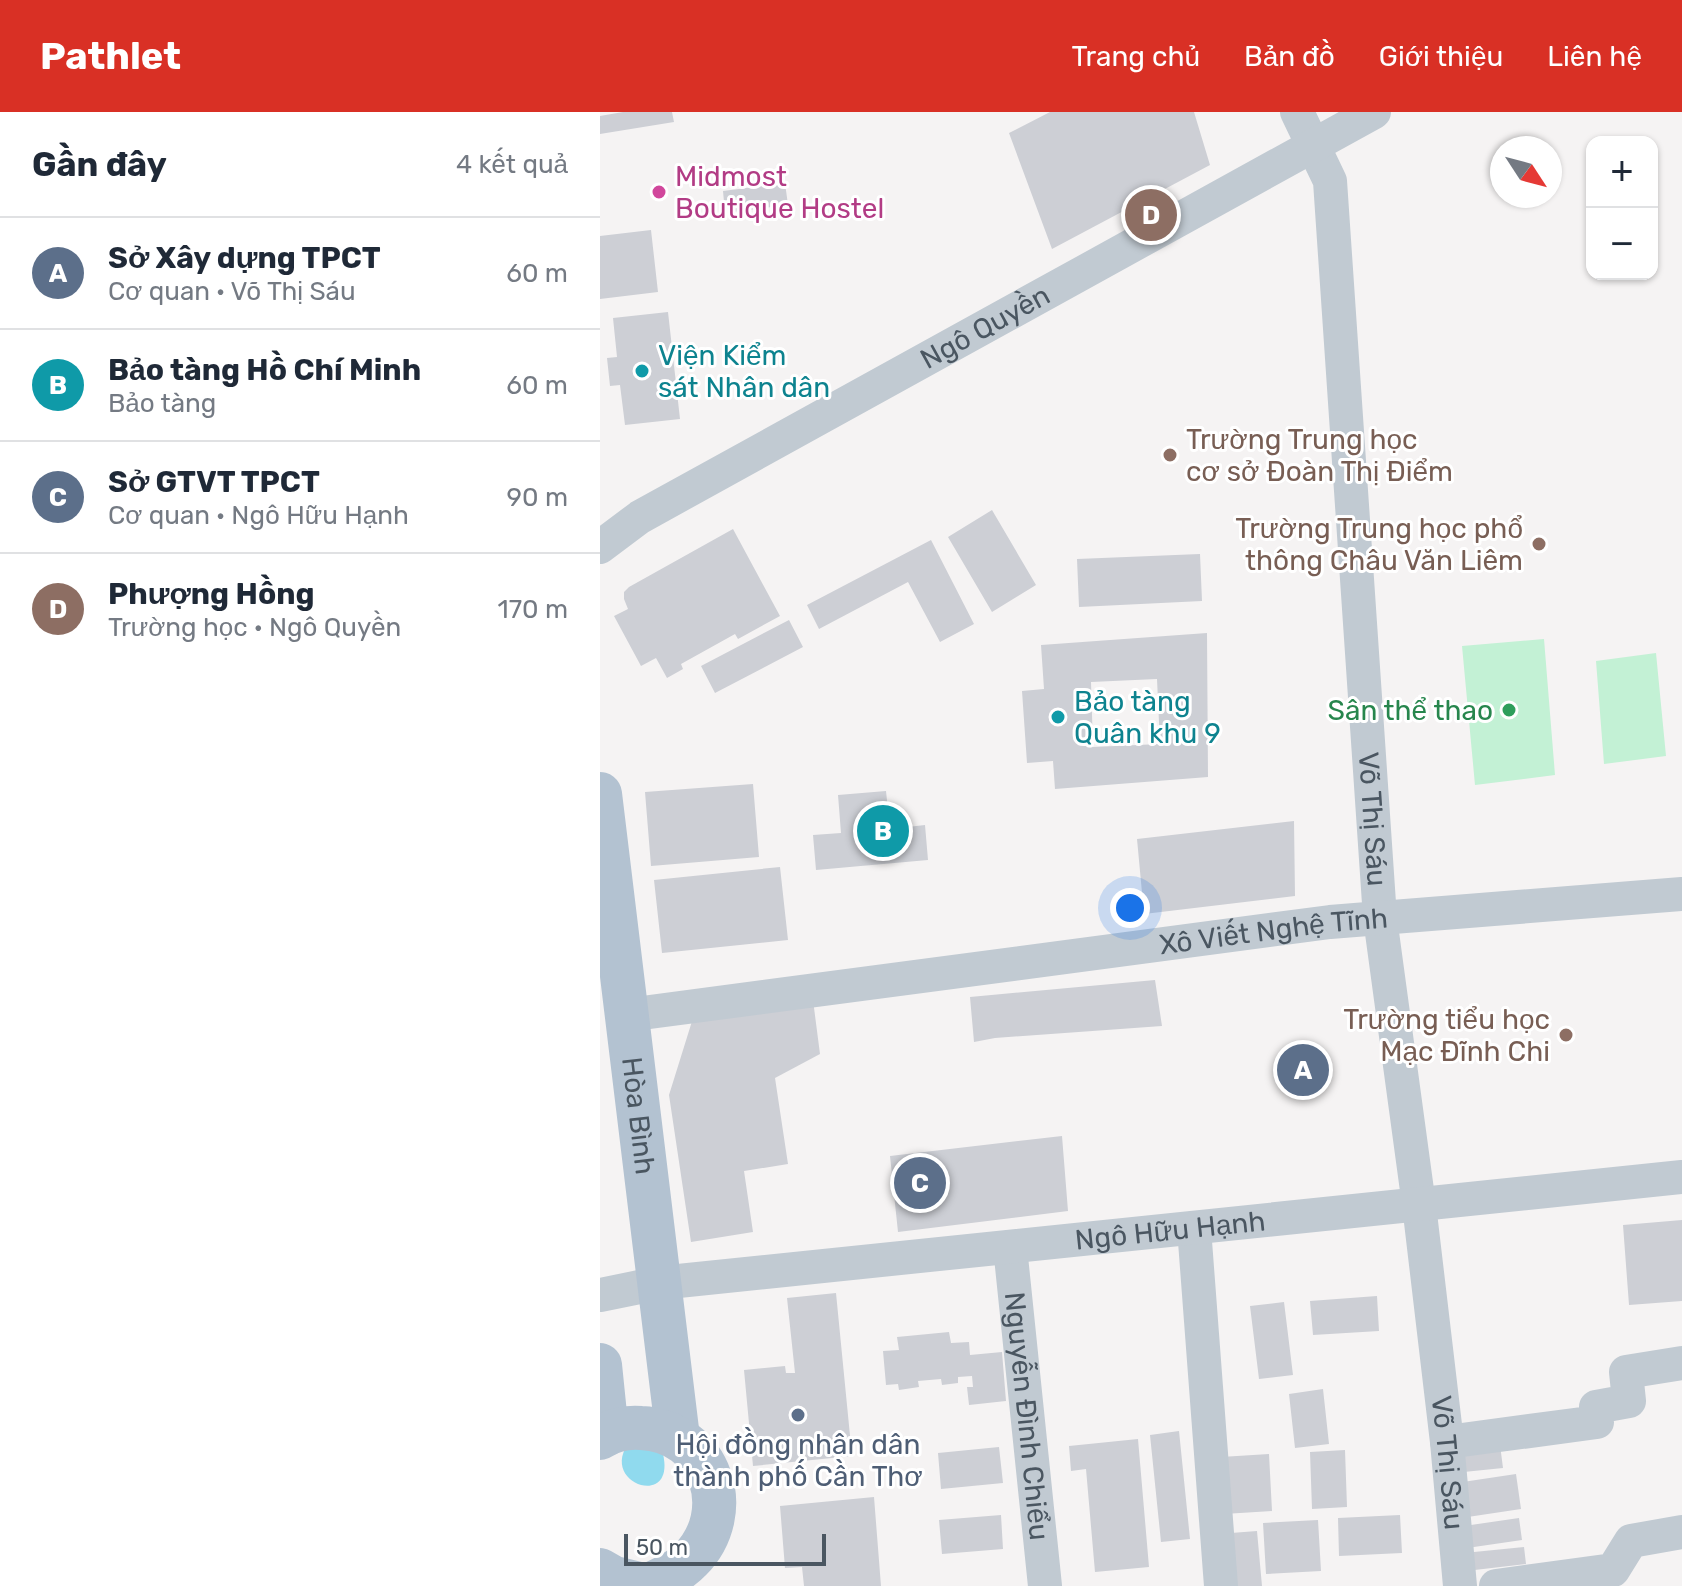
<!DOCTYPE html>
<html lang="vi">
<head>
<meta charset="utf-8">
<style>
  body { margin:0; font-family:Rubik,sans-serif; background:#f2f2f3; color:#1f2937 }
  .controls { position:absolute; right:24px; top:24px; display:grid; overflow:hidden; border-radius:16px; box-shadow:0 2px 6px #0004 }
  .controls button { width:72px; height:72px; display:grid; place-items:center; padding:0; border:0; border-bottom:2px solid #e0e1e3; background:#fff; color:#1f2937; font:40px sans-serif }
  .compass { position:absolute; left:890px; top:24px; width:72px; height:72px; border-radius:50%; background:#fff; box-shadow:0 2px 6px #0004; rotate:126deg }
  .scale { position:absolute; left:24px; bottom:20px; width:202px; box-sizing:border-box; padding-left:8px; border:4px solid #4a5661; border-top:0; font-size:22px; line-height:28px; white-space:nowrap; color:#4a5661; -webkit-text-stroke:6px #fff; paint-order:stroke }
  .you { position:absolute; left:530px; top:796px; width:28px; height:28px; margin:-20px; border:6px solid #fff; border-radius:50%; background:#1a73e8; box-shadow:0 0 0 12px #1a73e833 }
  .badge { display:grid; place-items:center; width:52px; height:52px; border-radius:50%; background:#d93025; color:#fff; font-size:26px; font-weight:700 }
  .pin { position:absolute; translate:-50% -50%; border:4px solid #fff; box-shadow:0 2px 8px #0006 }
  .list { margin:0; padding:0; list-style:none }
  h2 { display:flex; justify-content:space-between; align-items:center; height:104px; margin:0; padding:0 32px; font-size:34px }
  h2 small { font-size:26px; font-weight:400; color:#747a83 }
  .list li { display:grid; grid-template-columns:52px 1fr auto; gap:24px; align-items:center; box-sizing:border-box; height:112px; padding:0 32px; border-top:2px solid #e0e1e3 }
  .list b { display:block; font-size:30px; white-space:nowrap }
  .list p { margin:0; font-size:26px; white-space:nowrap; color:#747a83 }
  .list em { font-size:26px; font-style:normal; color:#747a83 }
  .map { position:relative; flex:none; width:1082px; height:1474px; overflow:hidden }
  header { display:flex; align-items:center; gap:48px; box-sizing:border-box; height:112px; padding:0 40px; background:#d93025; color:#fff }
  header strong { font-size:38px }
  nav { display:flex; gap:44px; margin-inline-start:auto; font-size:28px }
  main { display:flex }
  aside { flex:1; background:#fff }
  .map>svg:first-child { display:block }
  .green { fill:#c3f1d5 }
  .water { fill:#90daee }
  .building { fill:#cdcfd5; fill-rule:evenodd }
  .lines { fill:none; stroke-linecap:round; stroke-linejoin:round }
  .minor { stroke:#c1cad2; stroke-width:34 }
  .major { stroke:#b3c2d1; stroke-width:44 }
  .hotel-dot { fill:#d1479c; stroke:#fff; stroke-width:3 }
  .culture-dot { fill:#0f9aa8; stroke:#fff; stroke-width:3 }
  .education-dot { fill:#8d6e63; stroke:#fff; stroke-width:3 }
  .leisure-dot { fill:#2e9e5b; stroke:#fff; stroke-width:3 }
  .service-dot { fill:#5c6f8a; stroke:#fff; stroke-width:3 }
  .labels { text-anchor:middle; stroke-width:6; stroke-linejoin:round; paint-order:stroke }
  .hotel-label { font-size:28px; fill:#b23c85; stroke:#fff; text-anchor:start }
  .street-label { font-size:28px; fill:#4a5661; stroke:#fff }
  .culture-label { font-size:28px; fill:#0d838f; stroke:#fff; text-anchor:start }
  .education-label { font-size:28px; fill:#785e54; stroke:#fff; text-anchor:end }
  .leisure-label { font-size:28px; fill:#27864d; stroke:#fff; text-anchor:end }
  .service-label { font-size:28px; fill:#4e5e75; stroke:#fff }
</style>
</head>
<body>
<header>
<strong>Pathlet</strong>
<nav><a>Trang chủ</a><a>Bản đồ</a><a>Giới thiệu</a><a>Liên hệ</a></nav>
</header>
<main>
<aside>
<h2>Gần đây<small>4 kết quả</small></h2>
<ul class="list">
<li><span class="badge" style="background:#5c6f8a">A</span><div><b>Sở Xây dựng TPCT</b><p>Cơ quan · Võ Thị Sáu</p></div><em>60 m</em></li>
<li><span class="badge" style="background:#0f9aa8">B</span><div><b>Bảo tàng Hồ Chí Minh</b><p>Bảo tàng</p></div><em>60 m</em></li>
<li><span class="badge" style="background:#5c6f8a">C</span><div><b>Sở GTVT TPCT</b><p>Cơ quan · Ngô Hữu Hạnh</p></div><em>90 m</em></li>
<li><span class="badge" style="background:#8d6e63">D</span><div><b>Phượng Hồng</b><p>Trường học · Ngô Quyền</p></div><em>170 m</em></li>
</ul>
</aside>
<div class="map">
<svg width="1082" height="1474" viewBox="0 0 1082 1474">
  <rect width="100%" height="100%" fill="#f5f3f3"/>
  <path class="green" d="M 944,527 L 955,663 L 875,673 L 862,534 Z
    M 1056,541 L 1066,644 L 1004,652 L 996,549 Z"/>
  <path class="water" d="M 28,1332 L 63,1342 C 76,1397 0,1372 28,1332 Z"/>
  <path class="building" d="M 23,0 L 72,0 L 74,10 L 0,22 L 0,4 Z
    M 450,0 L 594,0 L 610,53 L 452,137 L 409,21 Z
    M 185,71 L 188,93 L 125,101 L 123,79 Z
    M 51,118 L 58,180 L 0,187 L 0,124 Z
    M 68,200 L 80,307 L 25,313 L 20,273 L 10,274 L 7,246 L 17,245 L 13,206 Z
    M 392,398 L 436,473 L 392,500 L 348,425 Z
    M 133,417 L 180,504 L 138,527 L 135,522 L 81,552 L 83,557 L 67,566 L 56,546 L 41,554 L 14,504 L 28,497 L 24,487 L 24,480 L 29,475 Z
    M 331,428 L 374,512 L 340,530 L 308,470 L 219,517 L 207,493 Z
    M 600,442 L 602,489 L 479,495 L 477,447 Z
    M 189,508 L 203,535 L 115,581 L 101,554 Z
    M 607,521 L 608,665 L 455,677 L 453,649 L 427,651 L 422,579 L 444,577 L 441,533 ZM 557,567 L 560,632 L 493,635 L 491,570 Z
    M 153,672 L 159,745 L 51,754 L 45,680 Z
    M 286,679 L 290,717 L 325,713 L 328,748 L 216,758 L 213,723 L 241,721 L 238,683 Z
    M 694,709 L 695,784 L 544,802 L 537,727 Z
    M 180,755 L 188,828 L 62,841 L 54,768 Z
    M 555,868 L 562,914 L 395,926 L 374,930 L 370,885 Z
    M 213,888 L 220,942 L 175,966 L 188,1052 L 144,1059 L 153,1120 L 91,1130 L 69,983 L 93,906 Z
    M 462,1024 L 468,1099 L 298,1120 L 290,1044 Z
    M 1082,1108 L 1082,1189 L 1029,1193 L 1023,1113 Z
    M 236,1181 L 252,1344 L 153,1354 L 144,1258 L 185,1254 L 186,1261 L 195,1261 L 187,1186 Z
    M 777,1184 L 779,1219 L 713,1223 L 710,1189 Z
    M 684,1190 L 693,1263 L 659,1267 L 650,1194 Z
    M 349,1220 L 351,1231 L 369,1230 L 370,1243 L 402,1240 L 406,1289 L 369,1293 L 367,1275 L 373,1275 L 372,1264 L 358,1265 L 358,1271 L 342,1273 L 341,1267 L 318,1269 L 319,1275 L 299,1278 L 298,1272 L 286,1273 L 283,1239 L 299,1238 L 297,1225 Z
    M 723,1277 L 729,1332 L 695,1336 L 689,1282 Z
    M 579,1319 L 590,1427 L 561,1430 L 550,1323 Z
    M 899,1325 L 903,1356 L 854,1361 L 851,1331 Z
    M 538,1327 L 549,1455 L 495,1460 L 486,1357 L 471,1359 L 469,1334 Z
    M 399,1335 L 403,1371 L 341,1377 L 338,1341 Z
    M 745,1338 L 747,1395 L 712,1397 L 710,1340 Z
    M 669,1342 L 672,1399 L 624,1402 L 621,1345 Z
    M 916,1362 L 921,1397 L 861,1406 L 856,1371 Z
    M 274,1385 L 281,1474 L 204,1474 L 202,1455 L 185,1456 L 180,1394 Z
    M 401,1403 L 403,1437 L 342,1442 L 339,1408 Z
    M 800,1403 L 802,1441 L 739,1444 L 738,1406 Z
    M 919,1406 L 922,1428 L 867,1436 L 864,1414 Z
    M 718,1408 L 721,1459 L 666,1462 L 663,1411 Z
    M 657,1419 L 662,1474 L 636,1474 L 631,1421 Z
    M 924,1435 L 926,1452 L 866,1459 L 864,1441 Z"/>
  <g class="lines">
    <g class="minor">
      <path id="s1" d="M 697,0 L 730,69 L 780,806 L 819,1093 L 847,1330 L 860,1474"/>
      <path id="s2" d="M 0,435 L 40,405 L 774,0"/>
      <path id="s3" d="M 27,903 L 730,810 L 1082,782"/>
      <path d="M 594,1116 L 621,1474"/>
      <path id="s4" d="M 410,1135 L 445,1474"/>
      <path id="s5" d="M 0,1183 L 59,1171 L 1082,1065"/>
      <path d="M 847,1330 L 997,1310 L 996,1295 L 1029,1289 L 1026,1260 L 1082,1251"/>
      <path d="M 896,1474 L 1013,1458 L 1031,1429 L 1082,1420"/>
    </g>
    <g class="major">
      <path id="s6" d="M 0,682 L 78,1326"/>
      <path d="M 0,1253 L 7,1322"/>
      <path d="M 0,1326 C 12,1318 27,1315 41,1316 C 111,1319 138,1400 90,1448 C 79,1460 61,1467 47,1474 L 14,1466 L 0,1458"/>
    </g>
  </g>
  <circle class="hotel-dot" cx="59" cy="80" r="8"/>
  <g class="culture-dot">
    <circle cx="42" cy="259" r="8"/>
    <circle cx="458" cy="605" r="8"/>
  </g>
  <g class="education-dot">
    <circle cx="570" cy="343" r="8"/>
    <circle cx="939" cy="432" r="8"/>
    <circle cx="966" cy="923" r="8"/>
  </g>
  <circle class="leisure-dot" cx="909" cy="598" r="8"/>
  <circle class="service-dot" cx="198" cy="1303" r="8"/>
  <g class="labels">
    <g class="hotel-label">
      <text x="75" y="74">Midmost<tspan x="75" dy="32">Boutique Hostel</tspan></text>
    </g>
    <g class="street-label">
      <text dy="10" stroke="none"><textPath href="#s2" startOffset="444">Ngô Quyền</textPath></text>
      <text dy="10" stroke="none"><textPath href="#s1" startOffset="716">Võ Thị Sáu</textPath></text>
      <text dy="10" stroke="none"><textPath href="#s3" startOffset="652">Xô Viết Nghệ Tĩnh</textPath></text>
      <text dy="10" stroke="none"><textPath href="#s6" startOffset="324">Hòa Bình</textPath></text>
      <text dy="10" stroke="none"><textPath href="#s5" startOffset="574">Ngô Hữu Hạnh</textPath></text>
      <text dy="10" stroke="none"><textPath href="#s4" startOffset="170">Nguyễn Đình Chiểu</textPath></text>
      <text dy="10" stroke="none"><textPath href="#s1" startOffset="1364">Võ Thị Sáu</textPath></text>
    </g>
    <g class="culture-label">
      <text x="58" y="253">Viện Kiểm<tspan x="58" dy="32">sát Nhân dân</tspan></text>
      <text x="474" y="599">Bảo tàng<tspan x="474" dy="32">Quân khu 9</tspan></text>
    </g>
    <g class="education-label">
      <text x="586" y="337" text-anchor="start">Trường Trung học<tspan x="586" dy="32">cơ sở Đoàn Thị Điểm</tspan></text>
      <text x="923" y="426">Trường Trung học phổ<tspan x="923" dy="32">thông Châu Văn Liêm</tspan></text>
      <text x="950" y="917">Trường tiểu học<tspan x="950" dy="32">Mạc Đĩnh Chi</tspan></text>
    </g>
    <g class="leisure-label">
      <text x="893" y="608">Sân thể thao</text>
    </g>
    <g class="service-label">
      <text x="198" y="1342">Hội đồng nhân dân<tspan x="198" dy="32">thành phố Cần Thơ</tspan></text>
    </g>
  </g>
</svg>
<div class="controls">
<button>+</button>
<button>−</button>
</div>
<svg class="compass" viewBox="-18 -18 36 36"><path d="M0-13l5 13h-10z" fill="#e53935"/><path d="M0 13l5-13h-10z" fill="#747a83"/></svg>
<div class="scale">50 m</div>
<div class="you"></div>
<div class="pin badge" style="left:703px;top:958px;background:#5c6f8a">A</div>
<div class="pin badge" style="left:283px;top:719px;background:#0f9aa8">B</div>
<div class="pin badge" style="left:320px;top:1071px;background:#5c6f8a">C</div>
<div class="pin badge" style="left:551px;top:103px;background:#8d6e63">D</div>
</div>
</main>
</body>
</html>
